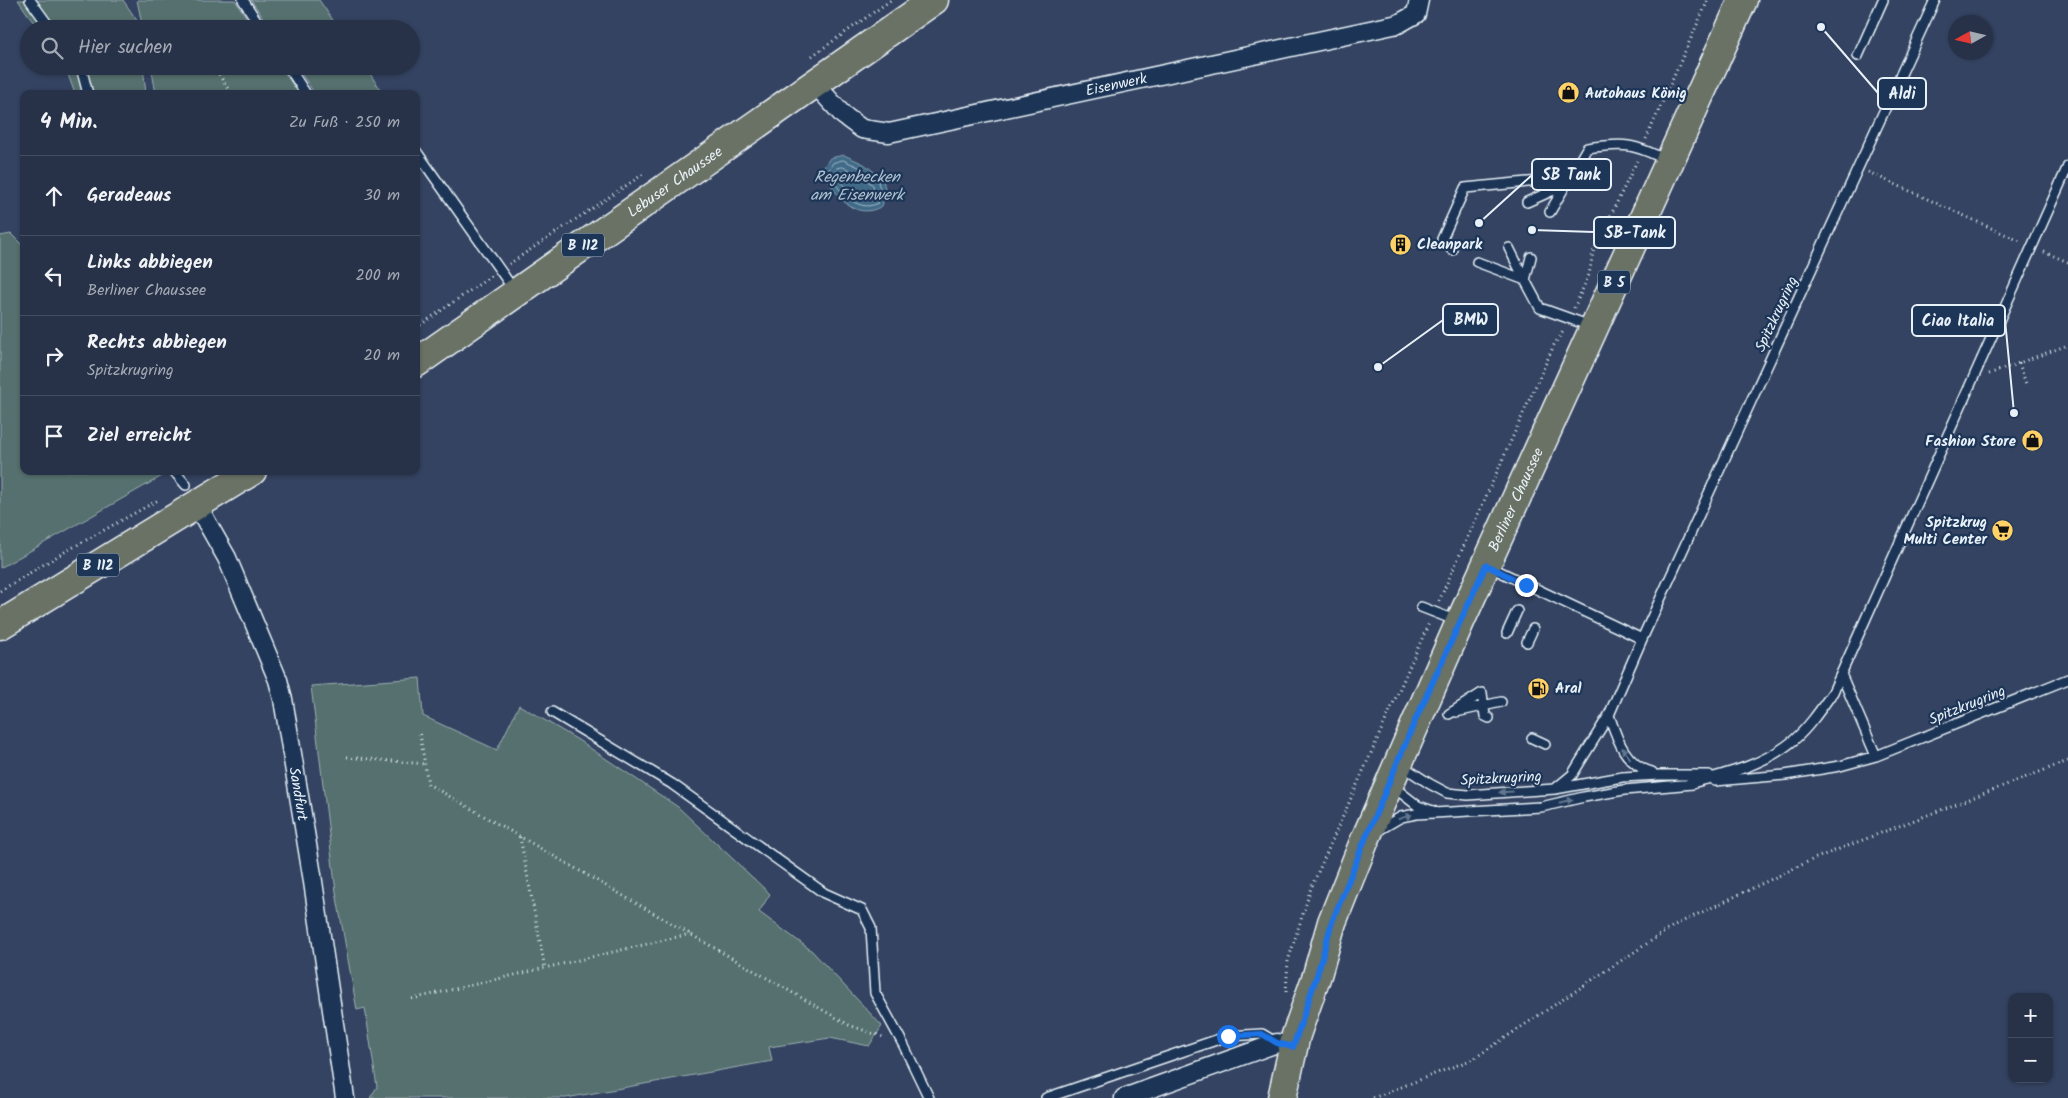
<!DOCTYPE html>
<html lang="de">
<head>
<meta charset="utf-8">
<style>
  body { margin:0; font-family:Kalam,sans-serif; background:#2f3a50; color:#f1f3f6 }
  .controls { position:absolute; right:15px; bottom:15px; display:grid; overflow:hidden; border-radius:10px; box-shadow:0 1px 4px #0004 }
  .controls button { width:45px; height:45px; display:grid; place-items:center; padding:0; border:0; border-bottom:1px solid #434d61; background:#273249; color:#f1f3f6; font:25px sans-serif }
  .compass { position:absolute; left:1948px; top:15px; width:45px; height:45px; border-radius:50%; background:#273249; box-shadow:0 1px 4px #0004; rotate:262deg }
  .stop { position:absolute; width:15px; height:15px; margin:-11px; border:4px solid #1a73e8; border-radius:50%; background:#fff }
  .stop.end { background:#1a73e8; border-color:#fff; box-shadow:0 1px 5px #0008 }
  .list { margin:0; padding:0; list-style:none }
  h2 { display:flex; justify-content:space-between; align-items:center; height:65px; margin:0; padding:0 20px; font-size:21px }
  h2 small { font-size:16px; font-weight:400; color:#a4aab4 }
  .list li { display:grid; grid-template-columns:32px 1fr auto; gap:15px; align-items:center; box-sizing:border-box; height:80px; padding:0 20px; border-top:1px solid #434d61 }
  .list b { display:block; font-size:19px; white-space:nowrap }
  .list p { margin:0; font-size:16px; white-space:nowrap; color:#a4aab4 }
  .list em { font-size:16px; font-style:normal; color:#a4aab4 }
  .icon { flex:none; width:28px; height:28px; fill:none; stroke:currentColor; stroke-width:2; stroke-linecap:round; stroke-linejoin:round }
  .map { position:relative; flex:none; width:2068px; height:1098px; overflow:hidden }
  .search { position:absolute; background:#273249; box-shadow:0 1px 4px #0004; left:20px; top:20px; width:400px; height:55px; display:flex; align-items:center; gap:12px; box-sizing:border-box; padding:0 18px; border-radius:28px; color:#a4aab4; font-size:19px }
  .panel { position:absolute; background:#273249; box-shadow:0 1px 4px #0004; left:20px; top:90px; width:400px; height:385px; border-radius:10px }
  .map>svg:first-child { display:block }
  .green { fill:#54706e; stroke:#9eb0b3 }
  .water { fill:#406b87; stroke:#83a1b4 }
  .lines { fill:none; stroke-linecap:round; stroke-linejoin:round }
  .shore { stroke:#a5bbcb; stroke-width:1 }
  .service-casing { stroke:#e8f1f8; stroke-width:12 }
  .minor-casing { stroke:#e8f1f8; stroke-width:21 }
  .primary-casing { stroke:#e8f1f8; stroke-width:31 }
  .path { stroke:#e8f1f8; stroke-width:3; stroke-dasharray:1 4; stroke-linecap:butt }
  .service { stroke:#1d3557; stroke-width:9 }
  .minor { stroke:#1d3557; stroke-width:18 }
  .primary { stroke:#6b7165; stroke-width:28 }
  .oneway { fill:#64778f }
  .route { stroke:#1a73e8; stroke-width:6 }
  .labels { text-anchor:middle; stroke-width:4.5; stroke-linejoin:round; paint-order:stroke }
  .shield { fill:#1d3557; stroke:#abb9c8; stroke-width:1 }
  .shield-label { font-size:14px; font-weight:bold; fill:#e8f1f8 }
  .street-label { font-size:15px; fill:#e8f1f8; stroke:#1d3557 }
  .poi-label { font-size:15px; font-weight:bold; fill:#e8f1f8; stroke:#1d3557; text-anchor:start }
  .water-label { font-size:16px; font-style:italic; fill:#adc2d0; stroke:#1d3557 }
  .leader { fill:none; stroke:#e8f1f8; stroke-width:2 }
  .callout-dot { fill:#e8f1f8; stroke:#1d3557; stroke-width:2 }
  .callout { fill:#1d3557; stroke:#e8f1f8; stroke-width:2 }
  .callout-label { font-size:16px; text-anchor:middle; font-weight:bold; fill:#e8f1f8 }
</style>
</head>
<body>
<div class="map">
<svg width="2068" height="1098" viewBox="0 0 2068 1098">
  <rect width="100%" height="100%" fill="#344361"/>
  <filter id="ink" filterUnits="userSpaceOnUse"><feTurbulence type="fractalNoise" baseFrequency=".02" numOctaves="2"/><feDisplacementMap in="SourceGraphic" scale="10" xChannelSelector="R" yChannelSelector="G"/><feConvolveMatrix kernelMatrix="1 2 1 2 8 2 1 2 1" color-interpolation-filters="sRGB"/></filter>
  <g filter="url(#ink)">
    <path class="green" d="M 18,0 L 123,0 L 138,22 L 139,29 L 38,29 Z
      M 137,0 L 235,0 L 254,29 L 143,29 Z
      M 251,0 L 319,0 L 339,29 L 271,29 Z
      M 65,66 L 143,66 L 146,94 L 75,94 Z
      M 151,66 L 280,66 L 299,94 L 156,94 Z
      M 296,66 L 365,66 L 383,94 L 315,94 Z
      M 11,234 L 24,247 L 24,471 L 171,471 L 0,568 L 0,236 Z
      M 420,678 L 423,716 L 497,750 L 519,705 L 578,740 L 678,807 L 770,894 L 759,912 L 812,951 L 882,1026 L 869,1046 L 830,1038 L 769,1047 L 772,1061 L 566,1098 L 370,1098 L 377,1087 L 365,1008 L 357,1010 L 336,892 L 311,686 Z"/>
    <path class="water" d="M 844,155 L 864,164 L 883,179 L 886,194 L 882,206 C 854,223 832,193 823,168 L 830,158 Z"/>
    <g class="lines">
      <path class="shore" d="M 843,160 L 861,168 L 878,181 L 881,194 L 878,203 C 857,215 833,187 829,169 L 833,163 Z
        M 843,167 L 858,174 L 873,185 L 874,193 L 873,198 C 855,201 841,187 836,171 L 837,168 Z"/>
      <defs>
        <path id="service" d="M 30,0 L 51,29
          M 243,0 L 262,29
          M 1858,56 L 1883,0
          M 78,66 L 82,71 L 88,94
          M 288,66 L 306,94
          M 416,151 L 514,290
          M 1527,202 L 1565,185
          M 1550,212 L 1587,148 C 1624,143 1633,143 1668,161
          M 1509,248 L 1525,280
          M 1452,250 L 1442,239 L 1465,188 L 1570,178
          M 1531,257 L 1525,280 L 1540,308 L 1582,323
          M 1477,262 L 1525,280
          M 174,471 L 186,485
          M 1488,566 L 1642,639
          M 1421,607 L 1457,621
          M 1507,633 L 1517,611
          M 1527,642 L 1533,629
          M 1841,674 L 1876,756
          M 552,712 L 672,784 L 824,893 L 862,910 L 871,928 L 875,993 L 903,1044 L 929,1098
          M 1456,712 L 1501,702
          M 1449,714 L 1482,693 L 1485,716 L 1489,718
          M 1609,715 C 1617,739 1625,765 1652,772
          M 1532,738 L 1545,744
          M 1401,765 L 1430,784 L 1447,793 L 1468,795 L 1555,789 L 1622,777 L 1659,775 L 1709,775
          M 1715,781 L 1785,775 L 1840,766 L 1876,756 L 2068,679
          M 1688,784 C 1725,774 1763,766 1794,740 C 1809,727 1821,709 1833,692 L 2068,166
          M 1391,785 L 1418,806 L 1433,811
          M 1555,789 L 1572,775 L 1609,715 L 1642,639 L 1935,0
          M 1377,831 L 1401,817 L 1416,814 L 1541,807 L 1584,797 L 1624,790 L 1693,784
          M 1046,1098 L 1228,1036 L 1262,1034 L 1277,1043"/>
        <g id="minor">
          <path id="s1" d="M 815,84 L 843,115 L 862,129 L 889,133 L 1398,24 L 1416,14 L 1419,0"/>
          <path id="s2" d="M 197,505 L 227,558 L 278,680 L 283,699 L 312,875 L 345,1098"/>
          <path d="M 1124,1098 L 1277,1043 L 1293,1047"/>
        </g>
        <g id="primary">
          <path id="s3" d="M 416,363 L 934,0"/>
          <path d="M 0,625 L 252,471"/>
          <path id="s4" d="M 1282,1098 L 1296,1035 L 1317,975 L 1332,922 L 1364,842 L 1460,622 L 1743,0"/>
        </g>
      </defs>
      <use href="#service" class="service-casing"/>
      <use href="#minor" class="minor-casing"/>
      <use href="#primary" class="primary-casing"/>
      <path class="path" d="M 812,56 L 891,0
        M 214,66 L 231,94
        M 1646,139 L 1708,0
        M 1868,172 L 2022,242
        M 2044,252 L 2068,262
        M 509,264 L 645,173
        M 1574,308 L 1589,275 L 1593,252 L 1637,161
        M 416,328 L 491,276
        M 2019,363 L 2026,384
        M 1989,374 L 2068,345
        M 0,591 L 61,554 L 160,499
        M 1439,601 L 1554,345 L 1564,330
        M 420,734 L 428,784 L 849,1025 L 886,1038
        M 347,757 L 425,764
        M 520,837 L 545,968
        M 1286,992 L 1288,961 L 1311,888 L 1429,623
        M 412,999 L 690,934
        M 1373,1098 L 1473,1059 L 1675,925 L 1816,858 L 2068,761"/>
      <use href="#service" class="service"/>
      <use href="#minor" class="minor"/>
      <use href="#primary" class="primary"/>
    </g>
    <defs><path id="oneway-solid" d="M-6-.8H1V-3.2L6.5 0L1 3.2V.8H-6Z" transform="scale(1.25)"/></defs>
    <g class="oneway">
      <use href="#oneway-solid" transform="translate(1626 753) rotate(-128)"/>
      <use href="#oneway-solid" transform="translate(1506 792) rotate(176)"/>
      <use href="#oneway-solid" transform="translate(1566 801) rotate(-13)"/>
      <use href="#oneway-solid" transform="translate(1405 817) rotate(-17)"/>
    </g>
  </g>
  <g class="lines" filter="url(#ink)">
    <path class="route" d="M 1228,1036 L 1262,1034 L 1277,1043 L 1293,1047 L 1317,975 L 1332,922 L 1364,842 L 1414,723 L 1486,565 L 1526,585"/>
  </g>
  <defs>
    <symbol id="shop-disc" viewBox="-11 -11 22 22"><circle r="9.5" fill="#ffd166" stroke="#1d3557"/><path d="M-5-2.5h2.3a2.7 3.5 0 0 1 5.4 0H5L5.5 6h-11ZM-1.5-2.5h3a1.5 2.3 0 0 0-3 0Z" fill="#111"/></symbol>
    <symbol id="building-disc" viewBox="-11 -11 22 22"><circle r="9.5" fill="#ffd166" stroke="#1d3557"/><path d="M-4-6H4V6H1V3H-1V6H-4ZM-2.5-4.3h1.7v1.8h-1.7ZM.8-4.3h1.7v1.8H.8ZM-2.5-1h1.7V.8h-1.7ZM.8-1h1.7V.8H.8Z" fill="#111"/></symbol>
    <symbol id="supermarket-disc" viewBox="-11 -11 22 22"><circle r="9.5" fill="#ffd166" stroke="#1d3557"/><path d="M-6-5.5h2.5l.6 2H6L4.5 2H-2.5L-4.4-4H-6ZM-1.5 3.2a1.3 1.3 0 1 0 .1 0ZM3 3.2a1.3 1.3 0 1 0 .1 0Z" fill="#111"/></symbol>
    <symbol id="fuel-disc" viewBox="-11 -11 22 22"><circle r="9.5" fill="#ffd166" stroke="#1d3557"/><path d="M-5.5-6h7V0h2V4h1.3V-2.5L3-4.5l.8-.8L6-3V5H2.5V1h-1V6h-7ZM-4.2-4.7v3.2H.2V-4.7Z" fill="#111"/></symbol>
  </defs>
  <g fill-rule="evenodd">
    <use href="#shop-disc" x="1556" y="80" width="25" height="25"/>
    <use href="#building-disc" x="1388" y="232" width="25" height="25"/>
    <use href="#shop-disc" x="2020" y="428" width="25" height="25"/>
    <use href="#supermarket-disc" x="1990" y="518" width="25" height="25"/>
    <use href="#fuel-disc" x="1526" y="676" width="25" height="25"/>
  </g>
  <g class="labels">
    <g class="shield">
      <rect x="562" y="233.5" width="42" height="23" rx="4"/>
      <rect x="1598" y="270.5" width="32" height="23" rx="4"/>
      <rect x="77" y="553.5" width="42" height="23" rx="4"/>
    </g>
    <g class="shield-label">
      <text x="583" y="250">B 112</text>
      <text x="1614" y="287">B 5</text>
      <text x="98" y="570">B 112</text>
    </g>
    <g class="street-label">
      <text dy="5" stroke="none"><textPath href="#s1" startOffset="325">Eisenwerk</textPath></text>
      <text dy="5" stroke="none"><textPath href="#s3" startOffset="316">Lebuser Chaussee</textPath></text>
      <text transform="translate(1776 314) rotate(-65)" y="5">Spitzkrugring</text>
      <text dy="5" stroke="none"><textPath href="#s4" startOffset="644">Berliner Chaussee</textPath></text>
      <text transform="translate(1967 705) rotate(-22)" y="5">Spitzkrugring</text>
      <text transform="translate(1501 778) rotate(-3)" y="5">Spitzkrugring</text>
      <text dy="5" stroke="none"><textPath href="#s2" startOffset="309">Sandfurt</textPath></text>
    </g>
    <g class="poi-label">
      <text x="1585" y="98">Autohaus König</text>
      <text x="1417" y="249">Cleanpark</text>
      <text x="2016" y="446" text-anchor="end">Fashion Store</text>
      <text x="1987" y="527" text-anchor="end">Spitzkrug<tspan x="1987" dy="17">Multi Center</tspan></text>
      <text x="1555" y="693">Aral</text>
    </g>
    <g class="water-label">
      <text x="857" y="182">Regenbecken<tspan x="857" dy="18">am Eisenwerk</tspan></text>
    </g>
  </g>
  <path class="leader" d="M1821 27L1878 93M1479 223L1532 175M1532 230L1594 232M1378 367L1443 320M2014 413L2005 320"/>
  <g class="callout-dot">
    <circle cx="1821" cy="27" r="5"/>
    <circle cx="1479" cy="223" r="5"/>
    <circle cx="1532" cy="230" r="5"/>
    <circle cx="1378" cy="367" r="5"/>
    <circle cx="2014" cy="413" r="5"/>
  </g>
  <g class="callout">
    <rect x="1878" y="78" width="48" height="31" rx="5"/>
    <rect x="1532" y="159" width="79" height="31" rx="5"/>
    <rect x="1594" y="217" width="81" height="31" rx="5"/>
    <rect x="1443" y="304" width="55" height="31" rx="5"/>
    <rect x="1912" y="305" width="93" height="31" rx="5"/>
  </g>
  <g class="callout-label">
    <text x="1902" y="99">Aldi</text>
    <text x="1571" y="180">SB Tank</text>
    <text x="1635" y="238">SB-Tank</text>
    <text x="1471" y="325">BMW</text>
    <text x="1958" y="326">Ciao Italia</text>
  </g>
</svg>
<div class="controls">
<button>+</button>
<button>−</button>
</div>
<svg class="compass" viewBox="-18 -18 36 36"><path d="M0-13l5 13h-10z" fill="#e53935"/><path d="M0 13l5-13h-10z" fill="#a4aab4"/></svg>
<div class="stop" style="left:1228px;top:1036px"></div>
<div class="stop end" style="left:1526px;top:585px"></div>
<div class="search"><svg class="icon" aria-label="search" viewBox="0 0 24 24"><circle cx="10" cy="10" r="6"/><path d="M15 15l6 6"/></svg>Hier suchen</div>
<section class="panel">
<h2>4 Min.<small>Zu Fuß · 250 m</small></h2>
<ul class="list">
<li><svg class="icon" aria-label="ahead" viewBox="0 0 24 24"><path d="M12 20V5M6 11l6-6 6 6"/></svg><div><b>Geradeaus</b></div><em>30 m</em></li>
<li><svg class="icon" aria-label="left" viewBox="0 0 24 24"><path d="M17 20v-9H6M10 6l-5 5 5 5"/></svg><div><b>Links abbiegen</b><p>Berliner Chaussee</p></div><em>200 m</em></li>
<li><svg class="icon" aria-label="right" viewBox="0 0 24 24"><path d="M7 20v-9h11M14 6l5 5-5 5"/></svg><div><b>Rechts abbiegen</b><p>Spitzkrugring</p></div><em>20 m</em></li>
<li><svg class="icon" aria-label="arrive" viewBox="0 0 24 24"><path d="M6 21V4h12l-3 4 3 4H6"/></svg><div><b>Ziel erreicht</b></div></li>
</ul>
</section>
</div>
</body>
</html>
